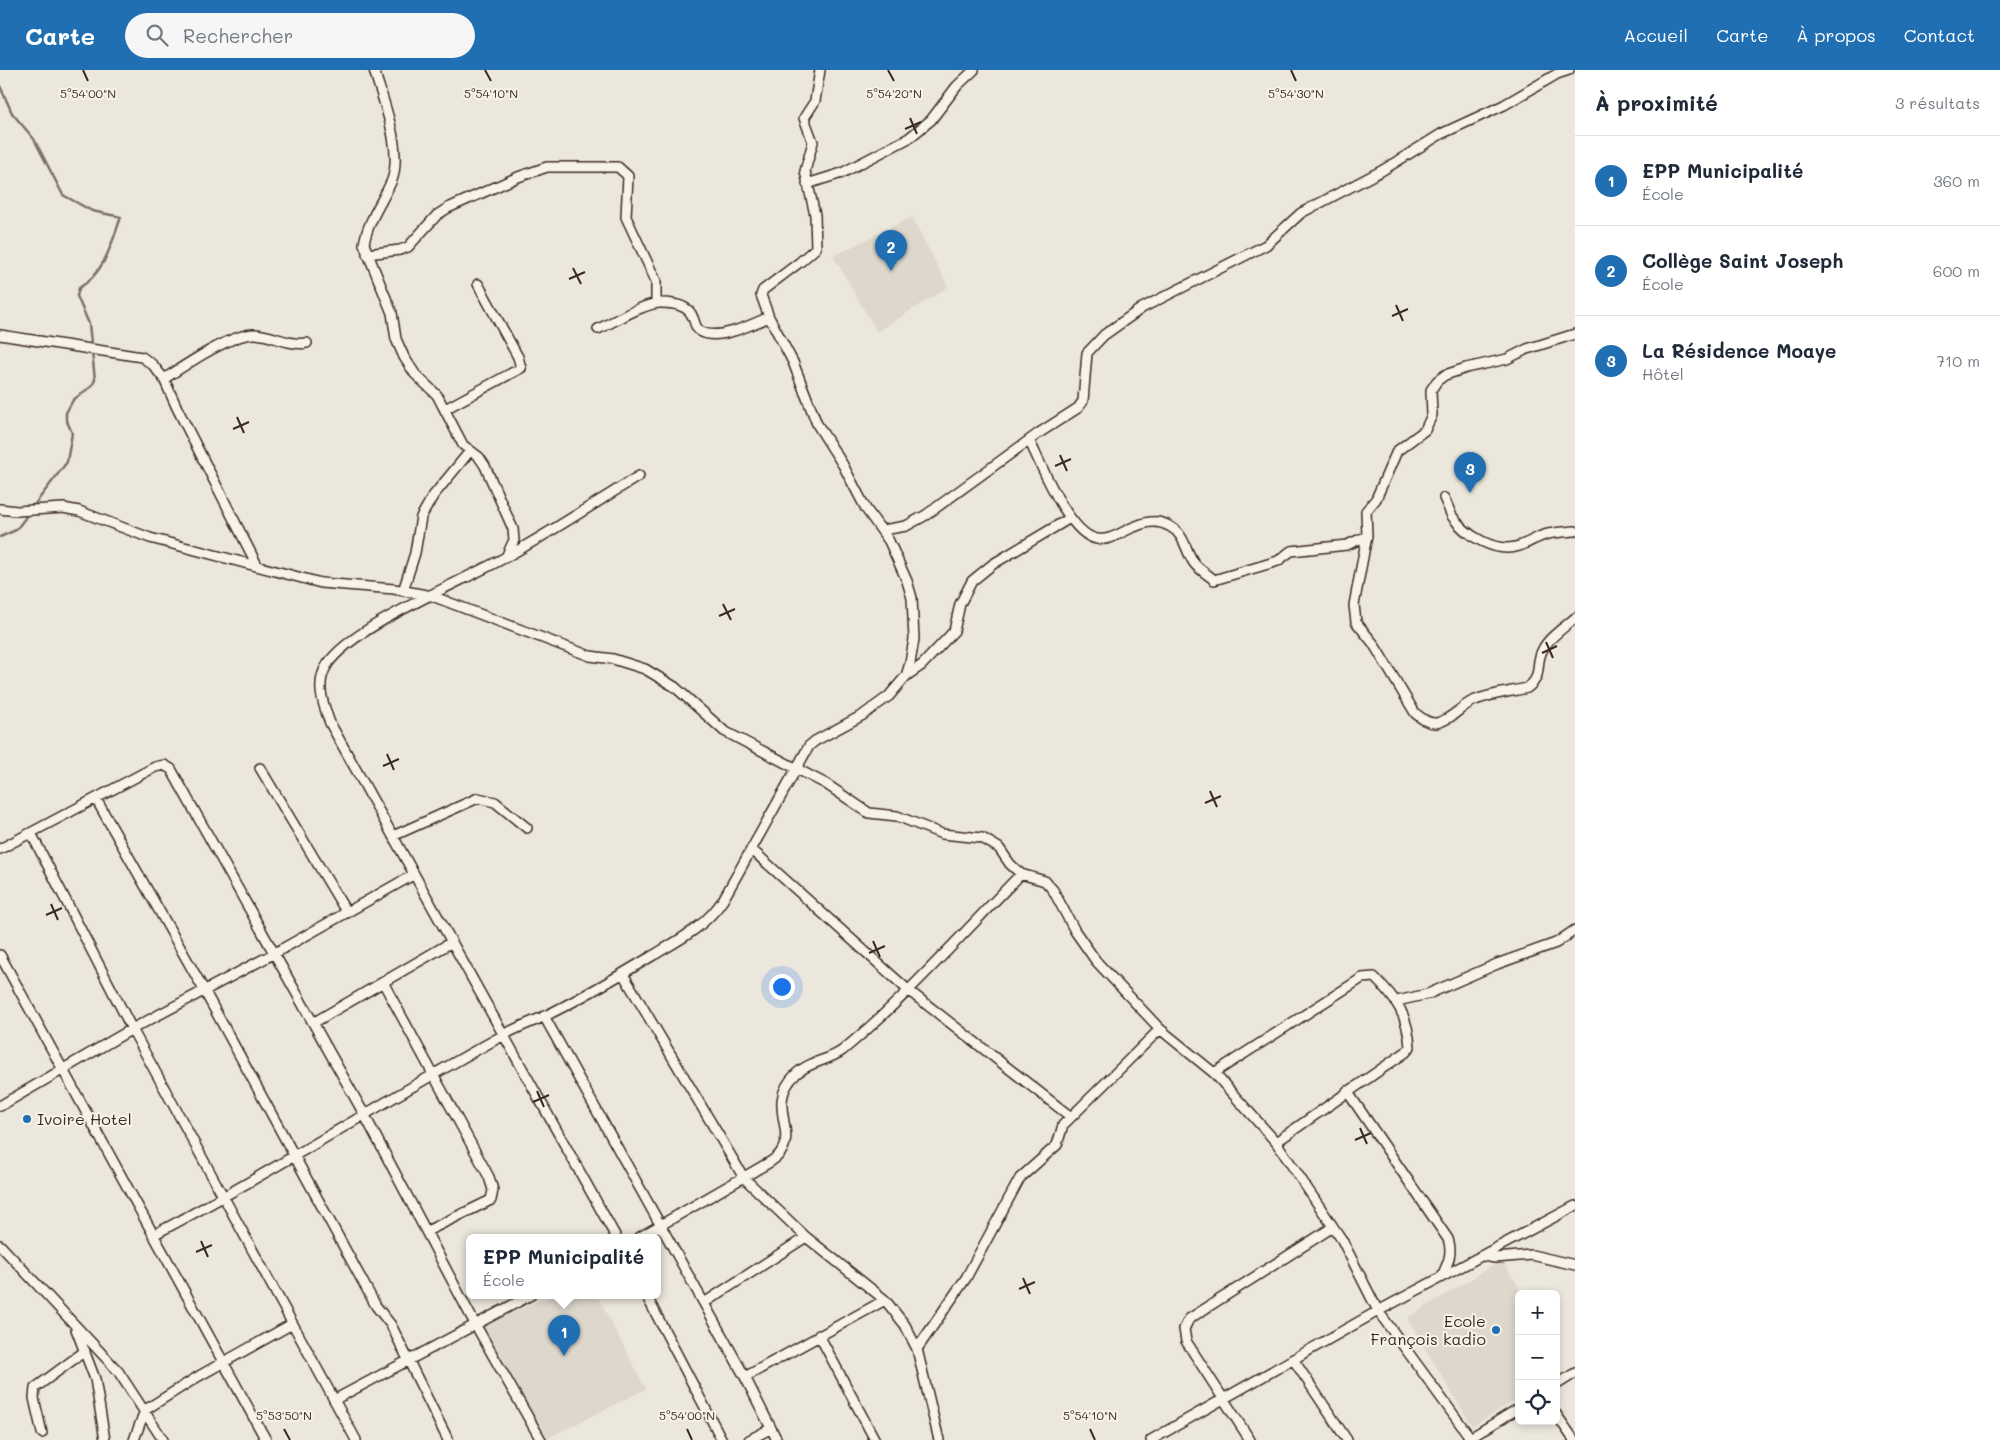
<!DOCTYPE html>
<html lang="fr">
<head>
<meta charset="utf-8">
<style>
  body { margin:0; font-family:Mali,sans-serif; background:#f6f6f7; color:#1f2937 }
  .controls { position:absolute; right:15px; bottom:15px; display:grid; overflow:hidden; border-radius:8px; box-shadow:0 2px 8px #0003 }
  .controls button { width:45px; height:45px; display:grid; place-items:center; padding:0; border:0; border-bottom:1px solid #e0e1e3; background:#fff; color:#1f2937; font:25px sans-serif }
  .you { position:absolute; left:781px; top:916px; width:18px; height:18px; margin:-12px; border:4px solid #fff; border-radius:50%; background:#1a73e8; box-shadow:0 0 0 8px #1a73e833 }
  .badge { display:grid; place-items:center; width:32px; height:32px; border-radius:50%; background:#1f6fb2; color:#fff; font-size:16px; font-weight:700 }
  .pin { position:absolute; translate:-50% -41px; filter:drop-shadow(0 1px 2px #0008) }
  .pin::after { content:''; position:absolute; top:26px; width:18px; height:15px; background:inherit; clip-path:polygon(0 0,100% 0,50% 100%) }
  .popup { position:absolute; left:466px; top:1164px; width:195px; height:65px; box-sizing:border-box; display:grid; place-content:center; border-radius:8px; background:#fff; filter:drop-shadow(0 1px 4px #0005); font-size:16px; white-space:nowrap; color:#747a83 }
  .popup b { font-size:19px; color:#1f2937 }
  .popup::after { content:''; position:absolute; left:50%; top:100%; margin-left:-10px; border:10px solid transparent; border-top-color:#fff }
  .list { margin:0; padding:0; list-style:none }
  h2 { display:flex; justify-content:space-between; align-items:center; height:65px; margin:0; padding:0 20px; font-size:21px }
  h2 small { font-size:16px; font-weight:400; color:#747a83 }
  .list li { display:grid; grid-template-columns:32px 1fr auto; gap:15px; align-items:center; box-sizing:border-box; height:90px; padding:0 20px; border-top:1px solid #e0e1e3 }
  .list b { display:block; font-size:19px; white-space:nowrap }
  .list p { margin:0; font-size:16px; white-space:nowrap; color:#747a83 }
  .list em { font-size:16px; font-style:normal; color:#747a83 }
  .icon { flex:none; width:28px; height:28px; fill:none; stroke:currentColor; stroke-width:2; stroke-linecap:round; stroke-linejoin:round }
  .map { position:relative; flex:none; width:1575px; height:1370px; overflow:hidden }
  header { display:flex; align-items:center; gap:30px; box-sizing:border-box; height:70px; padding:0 25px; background:#1f6fb2; color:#fff }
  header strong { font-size:24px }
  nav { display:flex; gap:28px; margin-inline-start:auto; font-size:18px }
  .search { width:350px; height:45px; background:#f6f6f7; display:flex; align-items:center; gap:12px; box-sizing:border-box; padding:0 18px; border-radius:28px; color:#747a83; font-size:19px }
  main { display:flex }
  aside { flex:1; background:#fff }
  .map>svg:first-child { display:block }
  .built { fill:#ddd7cc }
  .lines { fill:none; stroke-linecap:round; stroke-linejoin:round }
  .stream { stroke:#7c7064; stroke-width:2.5 }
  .minor-casing { stroke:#3b2a1e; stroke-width:12 }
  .minor { stroke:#f7f3e8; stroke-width:9 }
  .ticks { fill:none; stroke:#3b2a1e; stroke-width:2 }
  .poi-dot { fill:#1f6fb2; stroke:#f7f3e8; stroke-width:2 }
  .labels { text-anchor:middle; stroke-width:4; stroke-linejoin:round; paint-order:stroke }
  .poi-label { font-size:16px; fill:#3b2a1e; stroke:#f7f3e8; text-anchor:start }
  .ticks-label { font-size:12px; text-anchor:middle; fill:#3b2a1e; stroke:#f7f3e8; stroke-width:4; stroke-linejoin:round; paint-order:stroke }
</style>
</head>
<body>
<header>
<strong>Carte</strong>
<div class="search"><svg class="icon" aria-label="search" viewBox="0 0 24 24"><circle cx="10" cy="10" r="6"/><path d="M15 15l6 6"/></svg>Rechercher</div>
<nav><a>Accueil</a><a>Carte</a><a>À propos</a><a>Contact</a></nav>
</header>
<main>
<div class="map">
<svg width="1575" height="1370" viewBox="0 0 1575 1370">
  <rect width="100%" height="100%" fill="#ece7dc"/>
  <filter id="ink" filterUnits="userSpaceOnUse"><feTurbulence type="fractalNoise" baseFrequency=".02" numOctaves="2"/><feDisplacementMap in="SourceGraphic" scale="10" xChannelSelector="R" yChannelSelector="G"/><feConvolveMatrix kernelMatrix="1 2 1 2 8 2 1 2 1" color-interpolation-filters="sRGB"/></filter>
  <g filter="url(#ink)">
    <path class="built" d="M 912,147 L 948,217 L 877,262 L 833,186 Z
      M 1502,1190 L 1523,1224 L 1519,1224 L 1519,1328 L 1472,1356 L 1407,1248 Z
      M 554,1225 L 597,1225 L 646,1319 L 546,1369 L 482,1255 Z"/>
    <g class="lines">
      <path class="stream" d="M 0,16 L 12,43 L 34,69 L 63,125 L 92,141 L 121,147 C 111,175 105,202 79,218 L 77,226 L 89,254 L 95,310 L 91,317 L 73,330 L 66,343 L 66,349 L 72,363 L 67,392 L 32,438
        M 0,467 L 16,460 L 29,443"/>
      <defs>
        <path id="minor" d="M 374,0 C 383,31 403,79 392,110 C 383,131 368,150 364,174 L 392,243 L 396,269 L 404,287 L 415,304 L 437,325 L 463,375 L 479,387 L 485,396 L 513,459 L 514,470 L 507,485
          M 807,114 L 842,103 L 909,68 L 931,50 L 957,16 L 974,0
          M 367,184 L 400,180 L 408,177 L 437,145 L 448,138 L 518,107 L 547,97 L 618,97 L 628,106 L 626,147 L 656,211 L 656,233
          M 769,247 L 761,225 L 763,220 L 800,192 L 816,178 L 815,145 L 805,101 L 813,72 L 804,48 L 815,31 L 820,0
          M 1575,264 L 1527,279 L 1507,289 L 1466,298 L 1445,305 L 1437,311 L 1431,320 L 1432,345 L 1425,360 L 1397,381 L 1376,429 L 1366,441 L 1367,466 L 1354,535 L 1356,552 L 1373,573 L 1415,643 C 1421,648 1428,654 1436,653 C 1450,651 1461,636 1473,631 C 1489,624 1510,622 1527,618 C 1544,606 1534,594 1543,579 C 1549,567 1565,557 1575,548
          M 0,265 L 142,287 L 153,295 L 164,309 L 177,338 L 257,495
          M 164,309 C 184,296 232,263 255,264 C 274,265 288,276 307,273
          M 445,339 L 521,298 L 518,287 L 478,214
          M 1029,370 C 1041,394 1069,465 1097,469 C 1108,471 1119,464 1129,459 C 1143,453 1155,448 1169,456 C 1185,464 1185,480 1194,493 C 1198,499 1209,505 1214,510 L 1278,491 L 1291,481 L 1347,475 L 1367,466
          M 1444,428 C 1447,434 1449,440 1452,446 C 1465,465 1496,484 1519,476 C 1529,473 1538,466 1548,464 C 1557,462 1566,462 1575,461
          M 0,439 L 17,441 L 63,438 L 79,441 L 150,468 L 321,513 L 394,519 L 432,526 L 590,586 L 613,589 L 645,599 L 675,617 L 724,661 L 826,714 L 869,743 L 897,746 L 942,764 L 982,768 L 999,778 L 1010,794 L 1021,804 L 1045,811 L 1053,820 L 1075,861 L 1096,891 L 1160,959 L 1214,1003 L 1276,1072 L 1342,1170 L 1378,1241 L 1472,1370
          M 883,460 L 906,456 L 926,445 L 1039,363 L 1078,338 L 1083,331 L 1087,283 L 1104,265 L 1142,238 L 1266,175 L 1301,143 L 1383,100 L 1441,64 L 1504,35 L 1557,4 L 1569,0
          M 403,521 L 415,483 L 421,447 L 433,426 L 470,381
          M 906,606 L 922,595 L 954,561 L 960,534 L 972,511 L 993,494 L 1070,448
          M 260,698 L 347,843
          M 96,729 L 204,920 L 376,1236 L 391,1255 L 448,1370
          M 31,763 L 132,959 L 356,1370
          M 393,766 L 478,728 L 495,732 L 527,758
          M 0,779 L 155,697 L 164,695 L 171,699 L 364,1044 L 475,1254 L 541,1370
          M 751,779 L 908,920 L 1071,1047
          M 0,885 L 266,1370
          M 623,904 L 744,1108 L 806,1167 L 885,1230 L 905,1255 L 917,1279 L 939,1370
          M 384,914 L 489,1107 L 493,1120 L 491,1130 L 427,1161
          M 1397,931 L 1428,924 L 1497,894 L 1556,873 L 1575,860
          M 544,946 L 745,1307 L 777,1370
          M 313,953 L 452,872
          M 1214,1003 L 1362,908 L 1374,907 C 1397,929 1408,946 1410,977 L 1406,982 L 1276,1072
          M 1347,1021 L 1448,1169 C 1453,1183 1448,1193 1442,1206
          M 0,1036 L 132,959 L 275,883 L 413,805
          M 153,1165 C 272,1103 384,1030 502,966 C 515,958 530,953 543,947 C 581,929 617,907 652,886 C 679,870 705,857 723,830 L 809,676 L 815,671 L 863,645 L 889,626 L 906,606 L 910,593 L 914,569 L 912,528 L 907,511 L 889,471 L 866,439 L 843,395 L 817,354 L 793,292 L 769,247 C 753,254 717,272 700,261 C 695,258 695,252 693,248 C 689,235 673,233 661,233 C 644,233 614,252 598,259
          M 616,1167 L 330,653 C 323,634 315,614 327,595 C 352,556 462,512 506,487 C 551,462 595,433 639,406
          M 640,1167 L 770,1092 C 774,1089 779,1086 781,1082 C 797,1059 765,1034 796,1004 C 809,991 829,991 843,980 C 907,927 963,863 1021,804
          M 0,1175 L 118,1301 L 163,1370
          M 1484,1186 L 1495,1188 L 1532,1185 L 1575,1195
          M 646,1225 L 722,1370
          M 704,1233 L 806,1167
          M 76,1259 L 95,1309 L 105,1370
          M 819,1265 L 875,1370
          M 917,1279 L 966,1208 L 1020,1108 L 1057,1075 L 1063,1055 L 1160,959
          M 1293,1289 L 1347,1370
          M 745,1307 L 885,1230
          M 1556,1315 L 1575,1303
          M 334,1330 L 531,1225
          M 1556,1344 L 1574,1370
          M 42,1363 L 34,1328 L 35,1318 L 85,1281
          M 134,1370 L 145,1340 L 199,1306 L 292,1254
          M 749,1370 L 770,1359
          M 1151,1370 L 1378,1241 L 1575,1136
          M 1250,1370 L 1186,1271 L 1184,1259 L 1189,1249 L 1333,1157
          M 1467,1370 L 1519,1338"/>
      </defs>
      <use href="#minor" class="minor-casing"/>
      <use href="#minor" class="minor"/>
    </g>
  </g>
  <path class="ticks" d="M 83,0 L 88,11M 485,0 L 491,11M 888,0 L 894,11M 1291,0 L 1296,11M 910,48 L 917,64M 905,59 L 921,52M 573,198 L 581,214M 569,209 L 585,202M 1396,235 L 1403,251M 1392,246 L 1408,239M 237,347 L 244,363M 233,359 L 249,352M 1060,385 L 1067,401M 1055,396 L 1071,389M 723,534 L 731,550M 719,546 L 735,539M 1546,572 L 1553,588M 1542,583 L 1557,576M 387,684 L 394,700M 383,696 L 399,689M 1210,721 L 1217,737M 1205,733 L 1221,726M 51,834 L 58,850M 46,845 L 62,838M 873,871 L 880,887M 869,883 L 885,876M 537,1021 L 544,1037M 533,1032 L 549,1025M 1360,1058 L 1367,1074M 1355,1070 L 1371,1063M 201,1171 L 208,1187M 196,1182 L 212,1175M 1023,1208 L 1030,1224M 1019,1219 L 1035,1212M 284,1359 L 290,1370M 687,1359 L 692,1370M 1090,1359 L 1095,1370"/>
  <g class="poi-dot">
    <circle cx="27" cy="1049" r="5"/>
    <circle cx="1496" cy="1260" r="5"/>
  </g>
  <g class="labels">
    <g class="poi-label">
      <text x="37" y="1055">Ivoire Hotel</text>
      <text x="1486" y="1257" text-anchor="end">Ecole<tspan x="1486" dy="18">François kadio</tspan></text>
    </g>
  </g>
  <g class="ticks-label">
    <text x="88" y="28">5°54'00"N</text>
    <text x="491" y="28">5°54'10"N</text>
    <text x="894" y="28">5°54'20"N</text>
    <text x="1296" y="28">5°54'30"N</text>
    <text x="284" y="1350">5°53'50"N</text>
    <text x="687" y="1350">5°54'00"N</text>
    <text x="1090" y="1350">5°54'10"N</text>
  </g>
</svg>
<div class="controls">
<button>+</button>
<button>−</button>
<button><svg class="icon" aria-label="locate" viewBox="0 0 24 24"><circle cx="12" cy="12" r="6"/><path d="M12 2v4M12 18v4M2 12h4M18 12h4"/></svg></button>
</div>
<div class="you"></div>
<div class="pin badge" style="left:564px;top:1286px">1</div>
<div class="popup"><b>EPP Municipalité</b>École</div>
<div class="pin badge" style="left:891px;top:201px">2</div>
<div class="pin badge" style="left:1470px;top:423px">3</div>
</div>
<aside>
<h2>À proximité<small>3 résultats</small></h2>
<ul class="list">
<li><span class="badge">1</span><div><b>EPP Municipalité</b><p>École</p></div><em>360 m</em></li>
<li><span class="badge">2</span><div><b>Collège Saint Joseph</b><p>École</p></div><em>600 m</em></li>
<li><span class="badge">3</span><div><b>La Résidence Moaye</b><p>Hôtel</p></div><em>710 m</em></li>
</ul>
</aside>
</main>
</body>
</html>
